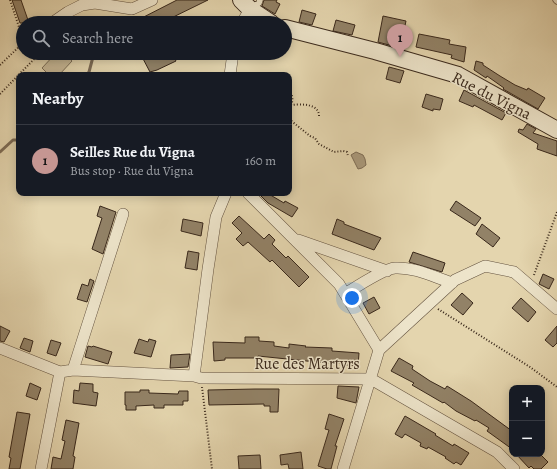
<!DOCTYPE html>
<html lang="en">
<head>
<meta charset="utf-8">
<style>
  body { margin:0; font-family:Alegreya,serif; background:#242831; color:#f1f3f6 }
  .controls { position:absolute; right:12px; bottom:12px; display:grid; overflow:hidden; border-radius:8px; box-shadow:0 2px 10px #0003 }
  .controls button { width:36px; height:36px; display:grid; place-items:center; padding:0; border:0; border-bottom:1px solid #363941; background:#171b24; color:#f1f3f6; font:20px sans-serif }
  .you { position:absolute; left:352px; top:298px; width:14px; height:14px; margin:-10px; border:3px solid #fff; border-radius:50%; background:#1a73e8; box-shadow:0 0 0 6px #1a73e833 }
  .badge { display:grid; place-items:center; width:26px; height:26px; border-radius:50%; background:#c59692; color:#111; font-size:13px; font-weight:700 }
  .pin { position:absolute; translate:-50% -33px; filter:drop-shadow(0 1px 2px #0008) }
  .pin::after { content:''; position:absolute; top:21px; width:14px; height:12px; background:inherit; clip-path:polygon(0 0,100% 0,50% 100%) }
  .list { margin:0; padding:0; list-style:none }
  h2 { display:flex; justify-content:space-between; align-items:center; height:52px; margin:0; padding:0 16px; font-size:17px }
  h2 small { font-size:13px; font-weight:400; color:#9ea1a6 }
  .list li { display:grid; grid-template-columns:26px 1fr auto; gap:12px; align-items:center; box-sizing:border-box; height:72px; padding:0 16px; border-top:1px solid #363941 }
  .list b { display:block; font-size:15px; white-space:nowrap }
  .list p { margin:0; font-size:13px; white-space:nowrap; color:#9ea1a6 }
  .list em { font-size:13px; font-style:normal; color:#9ea1a6 }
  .icon { flex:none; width:22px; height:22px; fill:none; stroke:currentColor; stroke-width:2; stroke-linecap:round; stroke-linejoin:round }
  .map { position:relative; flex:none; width:557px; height:469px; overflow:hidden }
  .search { position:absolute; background:#171b24; box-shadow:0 2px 10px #0003; left:16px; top:16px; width:276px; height:44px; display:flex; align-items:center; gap:10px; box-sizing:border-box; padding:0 14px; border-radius:22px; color:#9ea1a6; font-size:15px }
  .panel { position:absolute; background:#171b24; box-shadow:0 2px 10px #0003; left:16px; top:72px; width:276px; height:124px; border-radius:8px }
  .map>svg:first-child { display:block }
  .green { fill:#c7b895; stroke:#807058 }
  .water { fill:#aa9a7c; stroke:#7d6c55 }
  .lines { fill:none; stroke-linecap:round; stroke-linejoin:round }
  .stream { stroke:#7d6c55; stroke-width:3 }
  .building { fill:#928267; stroke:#39281b }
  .lane-casing { stroke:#645340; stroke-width:7 }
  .street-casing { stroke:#645340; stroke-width:12 }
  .secondary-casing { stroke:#39281b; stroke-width:18 }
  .path { stroke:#39281b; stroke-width:2; stroke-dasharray:1 2; stroke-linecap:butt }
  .lane { stroke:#ede4ca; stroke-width:5.5 }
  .street { stroke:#ede4ca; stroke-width:11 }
  .secondary { stroke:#ede4ca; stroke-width:16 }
  .labels { text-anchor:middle; stroke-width:3; stroke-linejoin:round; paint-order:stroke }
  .street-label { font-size:16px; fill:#39281b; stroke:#ede4ca }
</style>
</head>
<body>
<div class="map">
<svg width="557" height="469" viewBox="0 0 557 469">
  <rect width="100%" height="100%" fill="#e4d5ae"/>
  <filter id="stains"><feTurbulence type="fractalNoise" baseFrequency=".005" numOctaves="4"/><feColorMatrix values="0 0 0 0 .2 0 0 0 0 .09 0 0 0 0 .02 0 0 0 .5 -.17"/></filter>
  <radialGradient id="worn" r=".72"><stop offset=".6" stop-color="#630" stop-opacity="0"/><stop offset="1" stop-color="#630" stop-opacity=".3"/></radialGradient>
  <path class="green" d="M 56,53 L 64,53 L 72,61 L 59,75 L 49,75 L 42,68 Z"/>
  <path class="water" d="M 356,152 L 363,155 L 365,159 L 366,165 L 362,168 L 358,169 L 351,155 Z"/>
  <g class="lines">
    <path class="stream" d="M 86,75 L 89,72 L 94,53
      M 0,152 L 13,140 L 19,140"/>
  </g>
  <path class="building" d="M 12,0 L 21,0 L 29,23 L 20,23 Z
    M 177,0 L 208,0 L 161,23 L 132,23 Z
    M 264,0 L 277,0 L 276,2 L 280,4 L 275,14 L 262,6 Z
    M 302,10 L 316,14 L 312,25 L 299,22 Z
    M 383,16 L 406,21 L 400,48 L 378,42 Z
    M 336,20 L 355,25 L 352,35 L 333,31 Z
    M 419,34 L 450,40 L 449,44 L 466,47 L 464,62 L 451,58 L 452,55 L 416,47 Z
    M 140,53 L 172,53 L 176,61 L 157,70 L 150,72 Z
    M 476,61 L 483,63 L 483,65 L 500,76 L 515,85 L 527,90 L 528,88 L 545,98 L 538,109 L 503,89 L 504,88 L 487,76 L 486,78 L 474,70 Z
    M 389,67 L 404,71 L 400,83 L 386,79 Z
    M 464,90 L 506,113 L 502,120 L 474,105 L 473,107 L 459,101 Z
    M 426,94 L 443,99 L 440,110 L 433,109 L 433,111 L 422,107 Z
    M 527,124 L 536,129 L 533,133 L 557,141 L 557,156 L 537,149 L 538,144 L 518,132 L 519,129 L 523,130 Z
    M 258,193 L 267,193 L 284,203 L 285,201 L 298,208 L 292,217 L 268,203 Z
    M 456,201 L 481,218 L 475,226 L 450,210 Z
    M 100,206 L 116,212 L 103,254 L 92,249 L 102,218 L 97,216 Z
    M 239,216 L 264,239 L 269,234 L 275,240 L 272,244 L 286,258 L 288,256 L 309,277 L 299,287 L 272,260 L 270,262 L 248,242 L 243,246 L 236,239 L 242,233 L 232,223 Z
    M 183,219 L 203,223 L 201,236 L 181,231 Z
    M 337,219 L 344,222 L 344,224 L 381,238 L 374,250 L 332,234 Z
    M 482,224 L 500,238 L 493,247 L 476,234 Z
    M 188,251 L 199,253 L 197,270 L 185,268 Z
    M 413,252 L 445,263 L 442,272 L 409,262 Z
    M 543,274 L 554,279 L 549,289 L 539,284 Z
    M 90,279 L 94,281 L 87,302 L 77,299 L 82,284 L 88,286 Z
    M 462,293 L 473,303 L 463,315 L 451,305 Z
    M 374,297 L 380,308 L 369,314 L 363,303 Z
    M 521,298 L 536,312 L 528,322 L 512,308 Z
    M 0,326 L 10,331 L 4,342 L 0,341 Z
    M 557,326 L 557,343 L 553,347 L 545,340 Z
    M 245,337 L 259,337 L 259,341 L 274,342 L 274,346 L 289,348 L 289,344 L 306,346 L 305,347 L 332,348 L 332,351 L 359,353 L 358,366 L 345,365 L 345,363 L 326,363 L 258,356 L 257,358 L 225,358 L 225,360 L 214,361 L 213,342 L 245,343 Z
    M 24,338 L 33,341 L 30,352 L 20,348 Z
    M 139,339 L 148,342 L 149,339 L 156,341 L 151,357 L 134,353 Z
    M 51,340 L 61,343 L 56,356 L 47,353 Z
    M 88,346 L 92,347 L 93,346 L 112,352 L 108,364 L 85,357 Z
    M 190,354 L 188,367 L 170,368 L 171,355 Z
    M 399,358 L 413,366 L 412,369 L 430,381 L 445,389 L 447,386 L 471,401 L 512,431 L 512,449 L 487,431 L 489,428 L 476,420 L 475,421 L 456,411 L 444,402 L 443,403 L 431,396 L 412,385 L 414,383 L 391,371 Z
    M 30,383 L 41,388 L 37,400 L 26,396 Z
    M 80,383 L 93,384 L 93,392 L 98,393 L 96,406 L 73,403 L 74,390 L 79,391 Z
    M 338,386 L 359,387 L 356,403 L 337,398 Z
    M 255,389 L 279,389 L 278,412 L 270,412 L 270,406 L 264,406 L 264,404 L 209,405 L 208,390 Z
    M 140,390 L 149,390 L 149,393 L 178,394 L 179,391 L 188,391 L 188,401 L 183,401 L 183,405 L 164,405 L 164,408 L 154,408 L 154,405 L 136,406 L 136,410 L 126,410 L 126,405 L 125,405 L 125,392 L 140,392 Z
    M 17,412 L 30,414 L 20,469 L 9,469 L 11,458 L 9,457 Z
    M 329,414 L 344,419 L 335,446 L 337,446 L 331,469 L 327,469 L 318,466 L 329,430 L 325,429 Z
    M 405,416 L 436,434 L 435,435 L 453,446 L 454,444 L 469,453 L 461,465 L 456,462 L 454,464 L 445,458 L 446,457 L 428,447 L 427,449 L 420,446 L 421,443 L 405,434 L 402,438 L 395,434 Z
    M 66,420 L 79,423 L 73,456 L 75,457 L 73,469 L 51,469 L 53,457 L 61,459 L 65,441 L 62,440 Z
    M 301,452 L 303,469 L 289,469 L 288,464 L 281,465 L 280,455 Z
    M 516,454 L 540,454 L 548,462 L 541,469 L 534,469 L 531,466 L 529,468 Z
    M 260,455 L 261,469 L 239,469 L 238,456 Z"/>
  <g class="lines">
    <defs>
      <path id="lane" d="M 556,0 L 557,1
        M 252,7 L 259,3 L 260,0"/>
      <path id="street" d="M 52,23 L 68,12 L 82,5 L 95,3 L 132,9 L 152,0
        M 242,23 L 250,9
        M 230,75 L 233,53
        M 248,193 L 339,284 L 379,350
        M 298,240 L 387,271
        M 345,294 C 356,287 383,269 395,268 C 415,267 434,277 452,283
        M 0,348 L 60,372 L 73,370 L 194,376 L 201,378 L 371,379 L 497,452 L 514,469
        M 73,370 L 123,214
        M 194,376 L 208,269 L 216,217 L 226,193
        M 41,469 L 60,372
        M 343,469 L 379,350 L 455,280 L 485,266 L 514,272 L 557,309"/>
      <path id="secondary" d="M 241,0 L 250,9 L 271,23
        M 285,28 L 375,51 L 458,75 L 557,130"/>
    </defs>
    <use href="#lane" class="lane-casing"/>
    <use href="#street" class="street-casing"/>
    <use href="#secondary" class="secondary-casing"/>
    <path class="path" d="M 10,0 L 23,39
      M 76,23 L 81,18
      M 66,55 L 68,53
      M 0,65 L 23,43
      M 289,90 C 294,97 293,102 289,109
      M 0,94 L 40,53
      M 291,105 C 300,104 319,103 319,116
      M 289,119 L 310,136 L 315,138 L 319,144 L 334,152 L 343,151 L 347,152 L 348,156
      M 534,275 L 557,212
      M 438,309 L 530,367 L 557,387
      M 202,387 L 212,469"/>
    <use href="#lane" class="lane"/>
    <use href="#street" class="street"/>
    <use href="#secondary" class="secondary"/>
  </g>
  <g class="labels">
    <g class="street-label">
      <text transform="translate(492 95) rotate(27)" y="6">Rue du Vigna</text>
      <text x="307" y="369">Rue des Martyrs</text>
    </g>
  </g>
  <rect width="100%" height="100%" filter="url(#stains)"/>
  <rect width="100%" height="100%" fill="url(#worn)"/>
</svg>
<div class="controls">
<button>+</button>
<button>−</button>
</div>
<div class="you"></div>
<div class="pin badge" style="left:400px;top:57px">1</div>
<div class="search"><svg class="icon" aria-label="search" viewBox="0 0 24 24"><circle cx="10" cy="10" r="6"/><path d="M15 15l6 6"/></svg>Search here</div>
<section class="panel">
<h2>Nearby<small></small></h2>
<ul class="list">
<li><span class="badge">1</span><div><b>Seilles Rue du Vigna</b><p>Bus stop · Rue du Vigna</p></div><em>160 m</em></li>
</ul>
</section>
</div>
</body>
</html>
